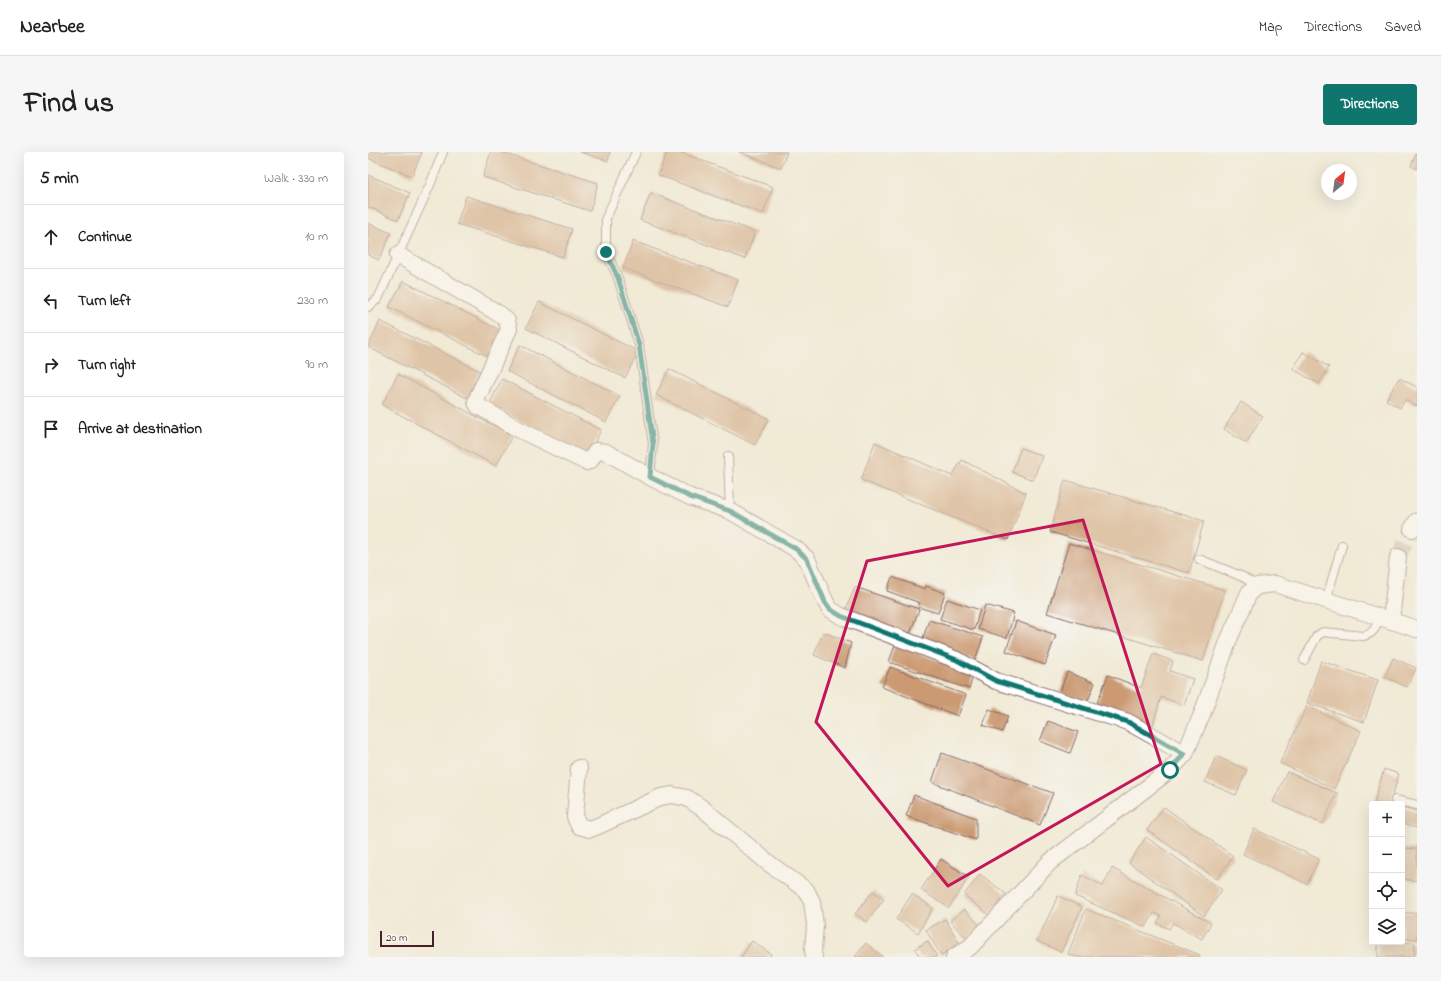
<!DOCTYPE html>
<html lang="en">
<head>
<meta charset="utf-8">
<style>
  body { margin:0; font-family:"Indie Flower",sans-serif; background:#f6f6f6; color:#202124 }
  .controls { position:absolute; right:12px; bottom:12px; display:grid; overflow:hidden; border-radius:4px; box-shadow:0 4px 16px #0002 }
  .controls button { width:36px; height:36px; display:grid; place-items:center; padding:0; border:0; border-bottom:1px solid #e0e0e0; background:#fff; color:#202124; font:20px sans-serif }
  .compass { position:absolute; left:953px; top:12px; width:36px; height:36px; border-radius:50%; background:#fff; box-shadow:0 4px 16px #0002; rotate:29deg }
  .scale { position:absolute; left:12px; bottom:10px; width:54px; box-sizing:border-box; padding-left:4px; border:2px solid #4a1f2b; border-top:0; font-size:11px; line-height:14px; white-space:nowrap; color:#4a1f2b; -webkit-text-stroke:3px #f6f6f2; paint-order:stroke }
  .stop { position:absolute; width:12px; height:12px; margin:-9px; border:3px solid #0f766e; border-radius:50%; background:#fff }
  .stop.end { background:#0f766e; border-color:#fff; box-shadow:0 1px 4px #0008 }
  .list { margin:0; padding:0; list-style:none }
  h2 { display:flex; justify-content:space-between; align-items:center; height:52px; margin:0; padding:0 16px; font-size:17px }
  h2 small { font-size:13px; font-weight:400; color:#757577 }
  .list li { display:grid; grid-template-columns:26px 1fr auto; gap:12px; align-items:center; box-sizing:border-box; height:64px; padding:0 16px; border-top:1px solid #e0e0e0 }
  .list b { display:block; font-size:15px; white-space:nowrap }
  .list em { font-size:13px; font-style:normal; color:#757577 }
  .icon { flex:none; width:22px; height:22px; fill:none; stroke:currentColor; stroke-width:2; stroke-linecap:round; stroke-linejoin:round }
  .map { position:relative; flex:none; width:1049px; height:805px; overflow:hidden; border-radius:4px }
  header { display:flex; align-items:center; gap:24px; box-sizing:border-box; height:56px; padding:0 20px; background:#fff; border-bottom:1px solid #e0e0e0 }
  header strong { font-size:19px }
  nav { display:flex; gap:22px; margin-inline-start:auto; font-size:14px }
  .intro { display:flex; align-items:center; justify-content:space-between; box-sizing:border-box; height:96px; padding:0 24px }
  h1 { margin:0; font-size:28px }
  .button { padding:10px 18px; border-radius:4px; background:#0f766e; color:#fff; font-size:14px; font-weight:700 }
  main { display:flex; gap:24px; padding:0 24px }
  aside { flex:1; background:#fff; border-radius:4px; box-shadow:0 4px 16px #0002 }
  .map>svg:first-child { display:block }
  .building { fill:#cb9a72 }
  .lines { fill:none; stroke-linecap:round; stroke-linejoin:round }
  .street-tunnel { stroke:#d0c1b4; stroke-width:16; stroke-dasharray:16 8; stroke-linecap:butt }
  .lane-casing { stroke:#846667; stroke-width:10 }
  .street-casing { stroke:#846667; stroke-width:18 }
  .lane { stroke:#fff; stroke-width:8 }
  .street { stroke:#fff; stroke-width:16 }
  .route { stroke:#0f766e; stroke-width:5 }
  .marked { fill:none; stroke:#c2185b; stroke-width:3; stroke-linejoin:round }
</style>
</head>
<body>
<header>
<strong>Nearbee</strong>
<nav><a>Map</a><a>Directions</a><a>Saved</a></nav>
</header>
<div class="intro"><h1>Find us</h1><a class="button">Directions</a></div>
<main>
<aside>
<h2>5 min<small>Walk · 330 m</small></h2>
<ul class="list">
<li><svg class="icon" aria-label="ahead" viewBox="0 0 24 24"><path d="M12 20V5M6 11l6-6 6 6"/></svg><div><b>Continue</b></div><em>10 m</em></li>
<li><svg class="icon" aria-label="left" viewBox="0 0 24 24"><path d="M17 20v-9H6M10 6l-5 5 5 5"/></svg><div><b>Turn left</b></div><em>230 m</em></li>
<li><svg class="icon" aria-label="right" viewBox="0 0 24 24"><path d="M7 20v-9h11M14 6l5 5-5 5"/></svg><div><b>Turn right</b></div><em>90 m</em></li>
<li><svg class="icon" aria-label="arrive" viewBox="0 0 24 24"><path d="M6 21V4h12l-3 4 3 4H6"/></svg><div><b>Arrive at destination</b></div></li>
</ul>
</aside>
<div class="map">
<svg width="1049" height="805" viewBox="0 0 1049 805">
  <rect width="100%" height="100%" fill="#f6f6f2"/>
  <filter id="ink" filterUnits="userSpaceOnUse"><feTurbulence type="fractalNoise" baseFrequency=".025" numOctaves="2"/><feDisplacementMap in="SourceGraphic" scale="8" xChannelSelector="R" yChannelSelector="G"/><feConvolveMatrix kernelMatrix="1 2 1 2 8 2 1 2 1" color-interpolation-filters="sRGB"/></filter>
  <filter id="wash" filterUnits="userSpaceOnUse"><feTurbulence type="fractalNoise" baseFrequency=".012" numOctaves="4" result="noise"/><feDisplacementMap in="SourceGraphic" scale="16" xChannelSelector="R" yChannelSelector="G"/><feGaussianBlur stdDeviation="0.9" result="paint"/><feColorMatrix in="noise" values="0 0 0 0 0 0 0 0 0 0 0 0 0 0 0 0 0 1.4 0 .05"/><feComposite in="paint" operator="in"/></filter>
  <g filter="url(#wash)">
    <rect width="100%" height="100%" fill="#f1ead6"/>
    <g id="blocks">
      <path class="building" d="M 0,0 L 54,0 L 44,24 L 0,6 Z
        M 123,0 L 132,0 L 230,31 L 222,59 L 115,25 Z
        M 212,0 L 242,0 L 240,9 Z
        M 299,0 L 311,0 L 405,35 L 395,62 L 290,23 Z
        M 371,0 L 419,0 L 413,16 Z
        M 1048,0 L 1049,0 L 1049,17 L 1043,14 Z
        M 0,23 L 42,41 L 30,68 L 0,55 Z
        M 283,41 L 387,80 L 377,107 L 272,68 Z
        M 98,44 L 204,77 L 195,105 L 89,72 Z
        M 0,71 L 23,81 L 11,108 L 0,103 Z
        M 265,89 L 370,128 L 360,155 L 255,116 Z
        M 35,129 L 134,179 L 121,205 L 21,155 Z
        M 171,150 L 271,200 L 257,226 L 158,176 Z
        M 12,169 L 112,219 L 99,246 L 0,195 Z
        M 152,193 L 252,244 L 238,270 L 139,219 Z
        M 935,200 L 961,215 L 951,232 L 925,217 Z
        M 301,217 L 401,267 L 387,293 L 288,243 Z
        M 30,222 L 144,284 L 128,314 L 14,253 Z
        M 1031,226 L 1049,235 L 1049,254 L 1037,248 L 1032,256 L 1018,248 Z
        M 134,227 L 233,278 L 220,304 L 121,253 Z
        M 873,250 L 895,264 L 878,291 L 856,277 Z
        M 507,290 L 584,324 L 594,308 L 658,341 L 640,388 L 493,328 Z
        M 653,296 L 674,304 L 665,328 L 644,320 Z
        M 697,328 L 836,369 L 821,421 L 682,380 Z
        M 701,391 L 857,438 L 835,509 L 679,461 Z
        M 524,425 L 557,437 L 558,434 L 577,441 L 570,461 L 550,455 L 552,451 L 519,439 Z
        M 487,435 L 551,457 L 541,485 L 475,464 Z
        M 579,447 L 612,458 L 606,478 L 572,467 Z
        M 617,453 L 646,461 L 639,486 L 610,477 Z
        M 561,468 L 615,485 L 607,509 L 553,492 Z
        M 648,469 L 688,483 L 677,513 L 638,499 Z
        M 455,480 L 483,491 L 477,516 L 446,503 Z
        M 527,493 L 606,521 L 601,537 L 521,510 Z
        M 785,502 L 805,509 L 802,519 L 825,527 L 816,553 L 793,545 L 785,573 L 766,566 L 727,556 L 740,523 L 773,536 Z
        M 1025,506 L 1048,516 L 1039,535 L 1017,525 Z
        M 953,509 L 1010,528 L 996,570 L 939,551 Z
        M 522,515 L 598,543 L 590,564 L 514,535 Z
        M 699,520 L 727,531 L 719,550 L 692,540 Z
        M 939,554 L 993,579 L 966,637 L 912,611 Z
        M 621,557 L 640,564 L 634,580 L 615,573 Z
        M 680,569 L 710,580 L 702,601 L 672,589 Z
        M 574,601 L 685,641 L 672,673 L 564,630 Z
        M 848,604 L 879,618 L 868,643 L 837,630 Z
        M 1016,617 L 1031,622 L 1022,652 L 1010,652 L 1006,651 Z
        M 919,620 L 969,641 L 955,672 L 905,650 Z
        M 546,643 L 608,666 L 608,688 L 538,664 Z
        M 796,655 L 865,704 L 849,727 L 779,678 Z
        M 1034,655 L 1049,659 L 1049,676 L 1034,672 Z
        M 886,677 L 951,707 L 939,732 L 875,702 Z
        M 778,685 L 854,738 L 836,764 L 761,711 Z
        M 1037,696 L 1049,697 L 1049,729 L 1034,727 Z
        M 573,707 L 601,725 L 581,756 L 553,738 Z
        M 744,716 L 843,771 L 834,787 L 805,771 L 801,777 L 789,771 L 793,764 L 786,761 L 778,775 L 707,744 L 714,723 L 735,734 Z
        M 612,722 L 638,742 L 621,763 L 596,743 Z
        M 505,739 L 516,747 L 499,770 L 487,762 Z
        M 544,742 L 565,756 L 550,781 L 528,767 Z
        M 690,744 L 714,755 L 693,800 L 669,789 Z
        M 596,757 L 615,777 L 601,789 L 582,769 Z
        M 718,757 L 832,803 L 831,805 L 708,805 L 700,802 Z
        M 1034,761 L 1049,761 L 1049,787 L 1034,787 Z
        M 577,767 L 592,792 L 573,803 L 558,778 Z
        M 384,789 L 403,802 L 402,805 L 373,805 Z
        M 559,789 L 569,804 L 567,805 L 552,805 L 547,797 Z
        M 1010,790 L 1047,791 L 1046,805 L 1010,805 Z
        M 498,791 L 515,805 L 487,805 Z"/>
    </g>
  </g>
  <g filter="url(#ink)">
    <use href="#blocks" fill-opacity="0" stroke="#846667" stroke-width="1"/>
    <g class="lines">
      <path class="street-tunnel" d="M 1030,405 L 1044,377"/>
      <defs>
        <path id="lane" d="M 268,0 L 238,66 L 238,100 L 250,126 L 271,193 L 285,292 L 282,325
          M 0,155 L 10,147 L 62,33 L 75,0
          M 360,304 L 362,359
          M 831,407 L 875,425 L 889,434
          M 958,449 L 974,393
          M 936,508 L 949,484 L 955,480 L 995,484 C 1006,482 1008,475 1011,466
          M 1027,648 L 1049,653"/>
        <path id="street" d="M 30,103 L 133,163 L 139,169 L 141,177 L 110,244 L 108,250 L 110,254 L 152,278 L 218,310 L 222,309 L 228,299 L 238,300 L 282,325 L 322,345 L 362,359 L 428,397 L 439,407 L 457,449 L 462,457 L 473,464 L 589,508 L 628,529 L 760,570 L 817,602
          M 1044,377 L 1049,369
          M 1023,469 L 1030,405
          M 211,616 L 207,665 L 211,674 L 222,677 L 230,674 L 293,645 L 304,643 L 319,646 L 334,656 L 403,713 L 438,738 L 444,750 L 447,773 L 445,799 L 446,805
          M 586,805 L 602,795 L 682,710 L 802,618 L 817,602 L 834,562 L 861,487 L 881,441 L 889,434 L 907,432 L 1049,477"/>
      </defs>
      <use href="#lane" class="lane-casing"/>
      <use href="#street" class="street-casing"/>
      <use href="#lane" class="lane"/>
      <use href="#street" class="street"/>
    </g>
  </g>
  <g class="lines" filter="url(#ink)">
    <path class="route" d="M 238,100 L 250,126 L 271,193 L 285,292 L 282,325 L 322,345 L 362,359 L 428,397 L 439,407 L 457,450 L 462,457 L 473,464 L 589,508 L 628,529 L 760,570 L 816,602 L 802,618"/>
  </g>
  <path d="M0 0H1049V805H0ZM 715,368 L 793,612 L 580,734 L 448,570 L 499,409 Z" fill="#f1ead6" fill-opacity=".55" fill-rule="evenodd"/>
  <path class="marked" d="M 715,368 L 793,612 L 580,734 L 448,570 L 499,409 Z"/>
</svg>
<div class="controls">
<button>+</button>
<button>−</button>
<button><svg class="icon" aria-label="locate" viewBox="0 0 24 24"><circle cx="12" cy="12" r="6"/><path d="M12 2v4M12 18v4M2 12h4M18 12h4"/></svg></button>
<button><svg class="icon" aria-label="layers" viewBox="0 0 24 24"><path d="M12 4l9 5-9 5-9-5zM3 14l9 5 9-5"/></svg></button>
</div>
<svg class="compass" viewBox="-18 -18 36 36"><path d="M0-13l5 13h-10z" fill="#e53935"/><path d="M0 13l5-13h-10z" fill="#757577"/></svg>
<div class="scale">20 m</div>
<div class="stop" style="left:802px;top:618px"></div>
<div class="stop end" style="left:238px;top:100px"></div>
</div>
</main>
</body>
</html>
